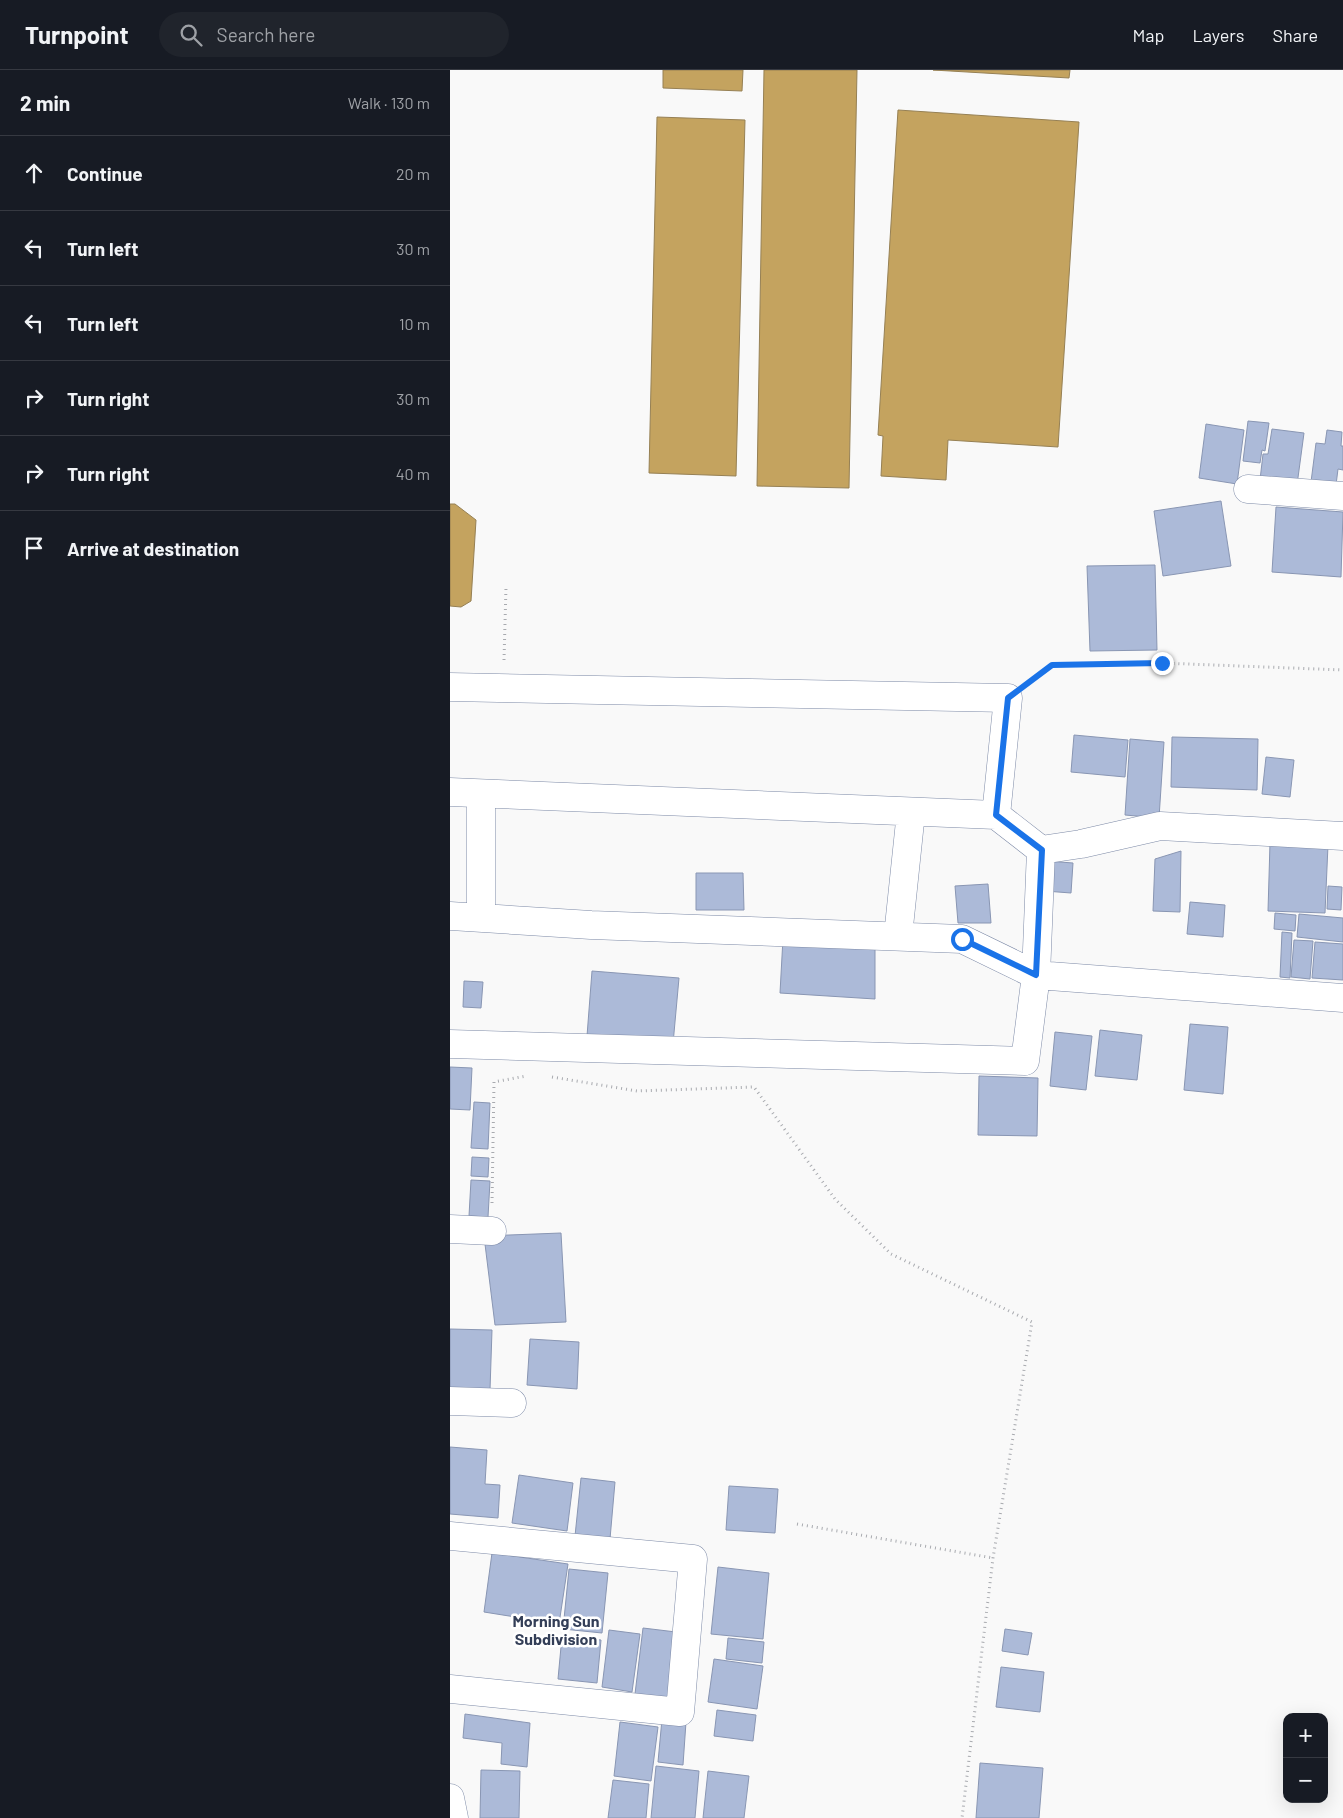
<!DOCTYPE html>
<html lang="en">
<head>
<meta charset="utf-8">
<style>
  body { margin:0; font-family:Barlow,sans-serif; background:#20242c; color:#f1f3f6 }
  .controls { position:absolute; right:15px; bottom:15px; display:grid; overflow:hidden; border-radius:10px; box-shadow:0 5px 20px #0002 }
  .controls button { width:45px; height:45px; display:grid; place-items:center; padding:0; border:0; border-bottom:1px solid #363941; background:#171b24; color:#f1f3f6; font:25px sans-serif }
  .stop { position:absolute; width:15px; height:15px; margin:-11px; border:4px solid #1a73e8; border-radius:50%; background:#fff }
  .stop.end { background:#1a73e8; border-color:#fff; box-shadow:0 1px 5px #0008 }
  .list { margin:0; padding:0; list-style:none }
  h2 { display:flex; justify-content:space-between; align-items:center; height:65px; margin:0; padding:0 20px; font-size:21px }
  h2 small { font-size:16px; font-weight:400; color:#9ea1a6 }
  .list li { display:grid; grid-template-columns:32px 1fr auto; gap:15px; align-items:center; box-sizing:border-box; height:75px; padding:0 20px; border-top:1px solid #363941 }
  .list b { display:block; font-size:19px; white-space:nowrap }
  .list em { font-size:16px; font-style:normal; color:#9ea1a6 }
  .icon { flex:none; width:28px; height:28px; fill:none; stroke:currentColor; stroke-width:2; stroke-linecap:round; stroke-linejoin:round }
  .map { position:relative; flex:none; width:893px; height:1748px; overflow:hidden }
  header { display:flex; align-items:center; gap:30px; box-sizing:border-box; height:70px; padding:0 25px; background:#171b24; border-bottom:1px solid #363941 }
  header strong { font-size:24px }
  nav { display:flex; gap:28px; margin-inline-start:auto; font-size:18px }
  .search { width:350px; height:45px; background:#20242c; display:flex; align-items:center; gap:12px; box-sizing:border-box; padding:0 18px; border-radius:28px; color:#9ea1a6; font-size:19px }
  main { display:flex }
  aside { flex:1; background:#171b24 }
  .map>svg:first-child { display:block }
  .water { fill:#c4a35f; stroke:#968054 }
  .building { fill:#acbad8; stroke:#8996b3 }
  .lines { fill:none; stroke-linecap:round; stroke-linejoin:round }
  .street-casing { stroke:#7d8aa7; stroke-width:29 }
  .path { stroke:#a8aaaf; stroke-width:3; stroke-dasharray:1 4; stroke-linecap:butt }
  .street { stroke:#fff; stroke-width:28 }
  .route { stroke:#1a73e8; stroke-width:6 }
  .labels { text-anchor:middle; stroke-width:5; stroke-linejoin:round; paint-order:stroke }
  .neighbourhood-label { font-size:16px; font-weight:bold; fill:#333e57; stroke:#fff }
</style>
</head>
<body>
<header>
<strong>Turnpoint</strong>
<div class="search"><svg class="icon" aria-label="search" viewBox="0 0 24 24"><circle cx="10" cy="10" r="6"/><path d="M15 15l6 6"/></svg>Search here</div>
<nav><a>Map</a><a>Layers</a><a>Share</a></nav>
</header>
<main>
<aside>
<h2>2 min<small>Walk · 130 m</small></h2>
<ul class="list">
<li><svg class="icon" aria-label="ahead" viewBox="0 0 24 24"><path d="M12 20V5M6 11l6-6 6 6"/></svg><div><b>Continue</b></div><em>20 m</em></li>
<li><svg class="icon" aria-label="left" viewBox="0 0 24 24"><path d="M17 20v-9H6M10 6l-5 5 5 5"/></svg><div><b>Turn left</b></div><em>30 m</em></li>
<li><svg class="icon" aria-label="left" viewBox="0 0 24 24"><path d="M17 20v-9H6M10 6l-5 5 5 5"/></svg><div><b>Turn left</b></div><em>10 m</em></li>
<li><svg class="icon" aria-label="right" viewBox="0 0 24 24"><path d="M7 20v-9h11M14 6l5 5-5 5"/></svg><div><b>Turn right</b></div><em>30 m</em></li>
<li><svg class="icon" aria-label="right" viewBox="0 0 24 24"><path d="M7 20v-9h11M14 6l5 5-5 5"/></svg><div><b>Turn right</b></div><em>40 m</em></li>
<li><svg class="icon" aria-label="arrive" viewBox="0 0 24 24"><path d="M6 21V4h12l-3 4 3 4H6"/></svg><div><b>Arrive at destination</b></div></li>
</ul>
</aside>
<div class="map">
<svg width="893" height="1748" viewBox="0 0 893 1748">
  <rect width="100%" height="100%" fill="#f9f9f9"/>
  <path class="water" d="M 213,0 L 293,0 L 292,21 L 213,18 Z
    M 314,0 L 407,0 L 399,418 L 307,416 Z
    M 483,0 L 620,0 L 619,8 Z
    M 448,40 L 629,52 L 608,377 L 498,370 L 496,410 L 431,406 L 433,366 L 428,365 Z
    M 207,47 L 295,50 L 286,406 L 199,403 Z
    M 0,434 L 5,434 L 26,450 L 21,531 L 11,537 L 0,536 Z"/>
  <path class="building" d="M 798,351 L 819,353 L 815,381 L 812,380 L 810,393 L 793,391 Z
    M 756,354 L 794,360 L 787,414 L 749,408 Z
    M 822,359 L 854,363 L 847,415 L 810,410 L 813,384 L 818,384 Z
    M 877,360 L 892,362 L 891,376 L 893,376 L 893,400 L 888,399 L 886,415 L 861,412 L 866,373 L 875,374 Z
    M 771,431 L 781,496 L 713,506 L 704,441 Z
    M 826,437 L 893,442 L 891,507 L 822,502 Z
    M 705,495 L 707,580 L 640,581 L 637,496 Z
    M 624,665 L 678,670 L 675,707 L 621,702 Z
    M 722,667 L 808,669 L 807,720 L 721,717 Z
    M 680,669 L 714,672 L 709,748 L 675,745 Z
    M 816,687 L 844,690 L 840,727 L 812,724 Z
    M 820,773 L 878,775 L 875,843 L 818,841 Z
    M 731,781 L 730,842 L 703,841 L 705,789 Z
    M 597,791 L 623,793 L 621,823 L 595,821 Z
    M 246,803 L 293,803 L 294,840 L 246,840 Z
    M 538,814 L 541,853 L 508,853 L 505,816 Z
    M 878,816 L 892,817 L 891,840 L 877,839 Z
    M 740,832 L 775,835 L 773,867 L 737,864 Z
    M 825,843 L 846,845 L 845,861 L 824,859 Z
    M 849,844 L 893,848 L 893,872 L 847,867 Z
    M 832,862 L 842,863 L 840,908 L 830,907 Z
    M 333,868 L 425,871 L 425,929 L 330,923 Z
    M 844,870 L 863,871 L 860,909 L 841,907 Z
    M 865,872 L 893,874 L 893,910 L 862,908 Z
    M 142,901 L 229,908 L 223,974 L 137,966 Z
    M 14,911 L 33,912 L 31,938 L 13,937 Z
    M 740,954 L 778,957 L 773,1024 L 734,1020 Z
    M 650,960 L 692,965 L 687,1010 L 645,1006 Z
    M 605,962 L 642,966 L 636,1020 L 600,1016 Z
    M 0,997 L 22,998 L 20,1040 L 0,1039 Z
    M 529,1006 L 588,1008 L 587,1066 L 528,1065 Z
    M 24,1032 L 40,1033 L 38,1079 L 21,1078 Z
    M 22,1087 L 39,1088 L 38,1107 L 21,1106 Z
    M 21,1110 L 40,1111 L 38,1147 L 19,1146 Z
    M 111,1163 L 116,1252 L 45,1255 L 34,1166 Z
    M 0,1259 L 42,1260 L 40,1320 L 0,1319 Z
    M 80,1269 L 129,1272 L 127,1319 L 77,1315 Z
    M 0,1377 L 37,1380 L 35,1414 L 50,1415 L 48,1448 L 0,1444 Z
    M 69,1405 L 123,1413 L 117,1461 L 62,1453 Z
    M 131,1408 L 165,1412 L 160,1469 L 125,1466 Z
    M 279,1416 L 328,1419 L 325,1463 L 276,1460 Z
    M 42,1483 L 118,1494 L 109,1554 L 34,1542 Z
    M 268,1497 L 319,1503 L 313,1569 L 261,1564 Z
    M 119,1499 L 158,1503 L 152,1563 L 113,1559 Z
    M 193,1558 L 226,1562 L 218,1628 L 185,1624 Z
    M 555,1559 L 582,1563 L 578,1585 L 552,1581 Z
    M 159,1560 L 190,1564 L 182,1622 L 152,1617 Z
    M 112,1566 L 151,1570 L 147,1613 L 108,1609 Z
    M 278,1568 L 314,1572 L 312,1593 L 276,1589 Z
    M 264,1589 L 313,1596 L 307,1639 L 258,1632 Z
    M 551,1597 L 594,1602 L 590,1642 L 546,1637 Z
    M 267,1640 L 306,1645 L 303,1671 L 264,1666 Z
    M 15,1644 L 80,1653 L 77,1697 L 51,1694 L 52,1673 L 13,1668 Z
    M 212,1649 L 236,1652 L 233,1695 L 208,1692 Z
    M 170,1652 L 208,1657 L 201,1711 L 164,1706 Z
    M 530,1693 L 593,1698 L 589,1748 L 526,1748 Z
    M 206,1696 L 249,1701 L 245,1748 L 201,1748 Z
    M 31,1700 L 70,1701 L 69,1748 L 30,1748 Z
    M 258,1701 L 299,1706 L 294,1748 L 253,1748 Z
    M 163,1710 L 199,1714 L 196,1748 L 158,1748 Z"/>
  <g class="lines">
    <defs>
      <path id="street" d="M 798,419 L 893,426
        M 0,617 L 558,628 L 546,745
        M 0,722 L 546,745 L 591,780 L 586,905 L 575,991 L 0,974
        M 31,724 L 31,848
        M 591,780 L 631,774 L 710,756 L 893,766
        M 0,846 L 141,855 L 512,869 L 586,905 L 893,928
        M 448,866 L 461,742
        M 0,1159 L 42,1161
        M 0,1331 L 62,1333
        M 0,1466 L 243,1489 L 230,1642 L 0,1619
        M 0,1728 L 4,1748"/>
    </defs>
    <use href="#street" class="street-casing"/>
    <path class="path" d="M 54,590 L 56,517
      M 579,612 L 602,595 L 712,593 L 893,600
      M 102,1007 L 187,1021 L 304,1017 L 385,1129 L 441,1184 L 582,1252 L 543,1488 L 512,1748
      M 42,1133 L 44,1012 L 76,1006
      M 347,1454 L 543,1488"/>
    <use href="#street" class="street"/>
  </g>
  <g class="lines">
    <path class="route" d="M 512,869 L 586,905 L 592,780 L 546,745 L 558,628 L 602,595 L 712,593"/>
  </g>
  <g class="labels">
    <g class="neighbourhood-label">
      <text x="106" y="1557">Morning Sun<tspan x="106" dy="18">Subdivision</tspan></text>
    </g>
  </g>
</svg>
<div class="controls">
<button>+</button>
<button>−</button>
</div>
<div class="stop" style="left:512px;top:869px"></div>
<div class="stop end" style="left:712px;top:593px"></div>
</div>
</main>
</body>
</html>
